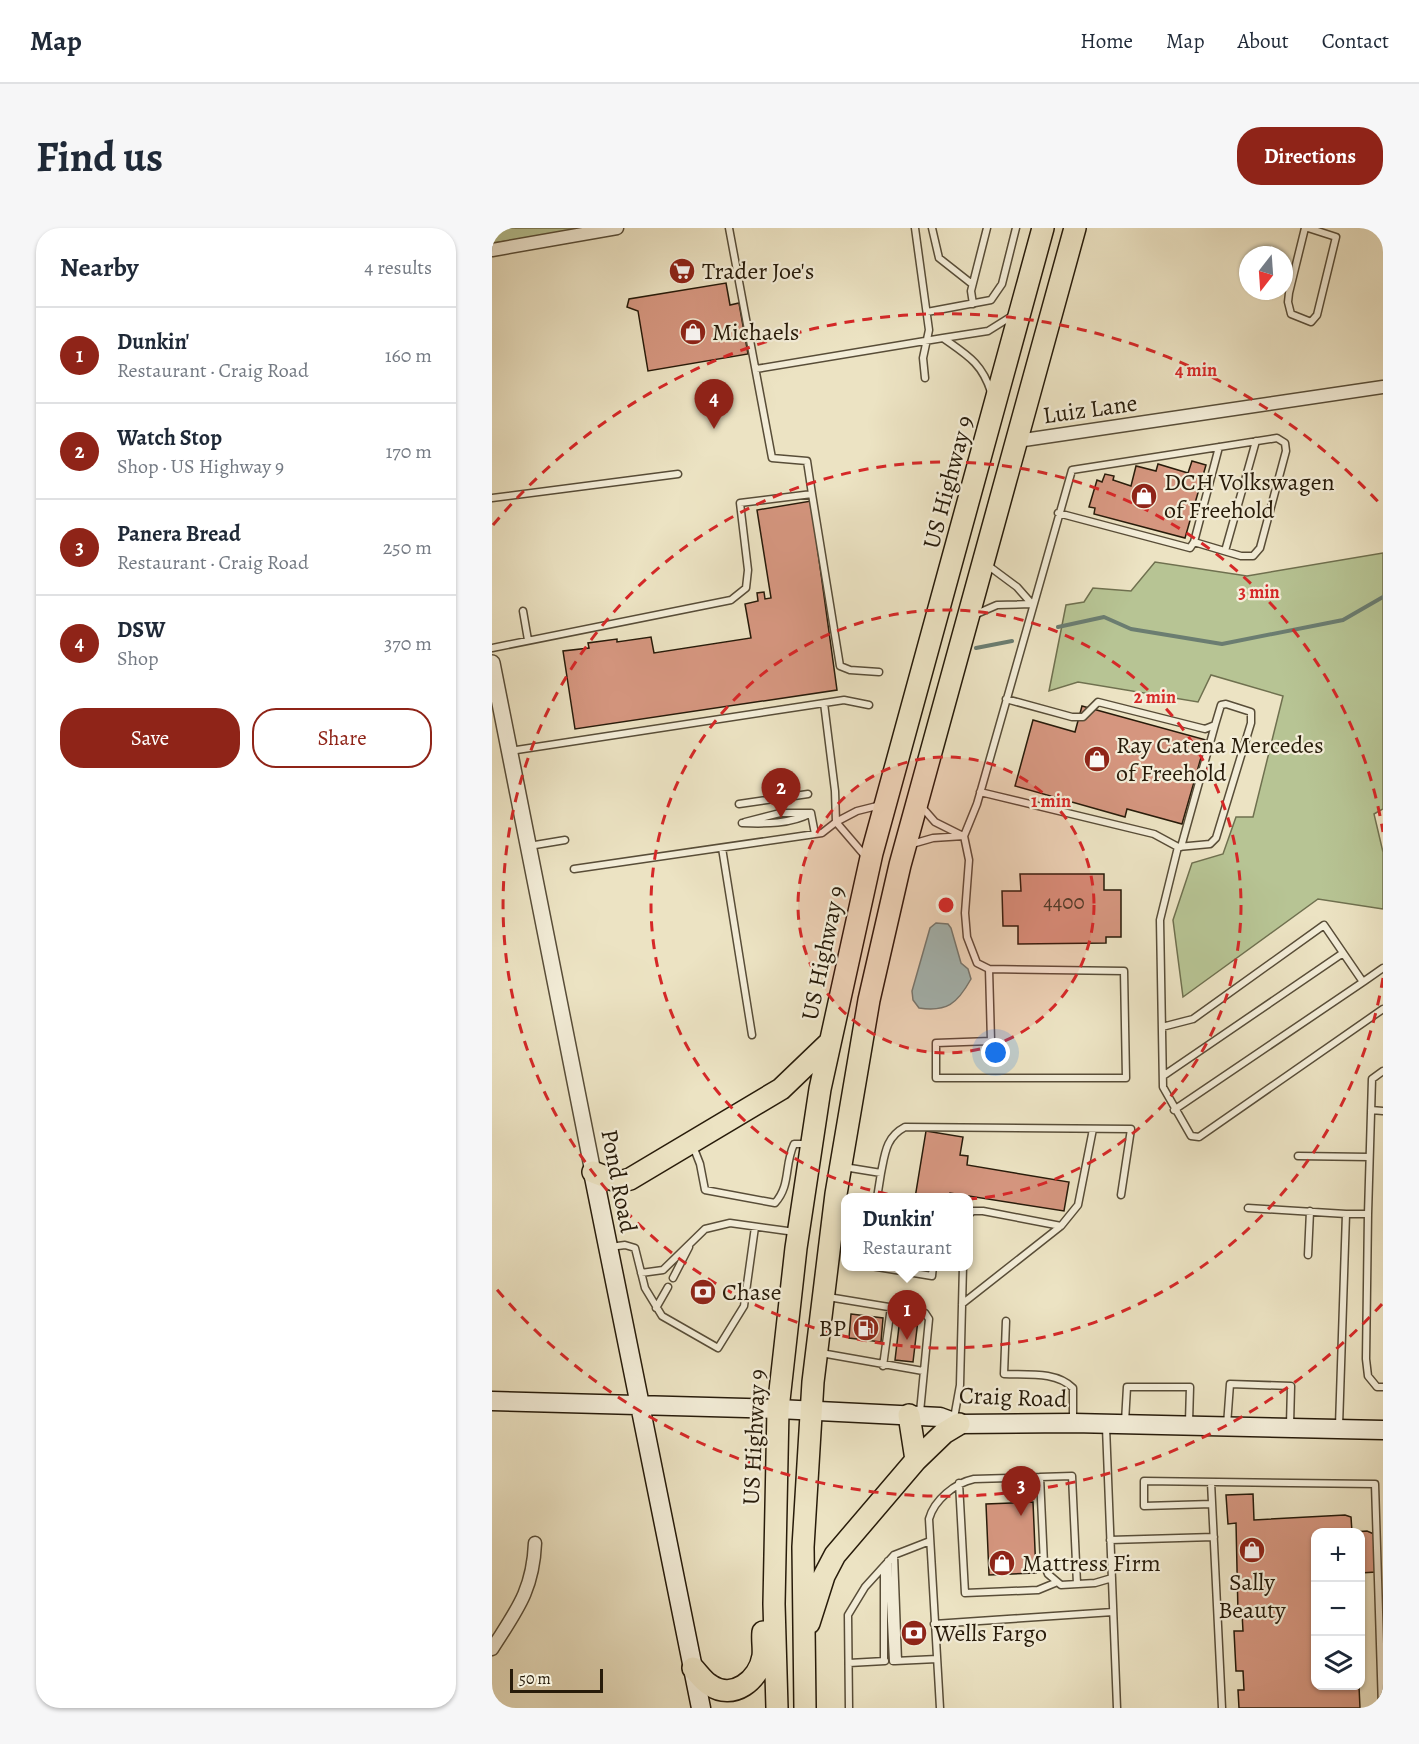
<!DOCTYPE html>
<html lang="en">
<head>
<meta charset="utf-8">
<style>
  body { margin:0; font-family:Alegreya,serif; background:#f6f6f7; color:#1f2937 }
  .controls { position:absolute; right:18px; bottom:18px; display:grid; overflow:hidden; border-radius:12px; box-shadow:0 2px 4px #0004 }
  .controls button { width:54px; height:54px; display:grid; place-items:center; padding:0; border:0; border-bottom:2px solid #e0e1e3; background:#fff; color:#1f2937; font:30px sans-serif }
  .compass { position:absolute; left:747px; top:18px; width:54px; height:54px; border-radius:50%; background:#fff; box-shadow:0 2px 4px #0004; rotate:197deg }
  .scale { position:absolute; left:18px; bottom:15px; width:93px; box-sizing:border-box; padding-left:6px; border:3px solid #271b0a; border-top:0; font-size:16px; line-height:21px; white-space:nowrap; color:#271b0a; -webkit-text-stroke:4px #f3edd8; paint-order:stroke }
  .you { position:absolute; left:504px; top:825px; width:21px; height:21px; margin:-15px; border:4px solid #fff; border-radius:50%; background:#1a73e8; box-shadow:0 0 0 9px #1a73e833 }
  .badge { display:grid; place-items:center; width:39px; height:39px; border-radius:50%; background:#8f2418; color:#fff; font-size:20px; font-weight:700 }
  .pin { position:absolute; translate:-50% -50px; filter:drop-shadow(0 2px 3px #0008) }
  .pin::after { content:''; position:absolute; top:32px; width:21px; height:18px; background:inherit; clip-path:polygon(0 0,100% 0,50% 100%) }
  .popup { position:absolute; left:349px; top:965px; width:132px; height:78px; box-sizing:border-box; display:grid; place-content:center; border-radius:12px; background:#fff; filter:drop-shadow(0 2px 4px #0005); font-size:20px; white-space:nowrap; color:#747a83 }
  .popup b { font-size:22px; color:#1f2937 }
  .popup::after { content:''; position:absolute; left:50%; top:100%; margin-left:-12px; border:12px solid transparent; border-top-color:#fff }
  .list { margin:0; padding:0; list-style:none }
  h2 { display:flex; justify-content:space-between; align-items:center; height:78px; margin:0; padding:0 24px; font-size:26px }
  h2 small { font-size:20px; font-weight:400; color:#747a83 }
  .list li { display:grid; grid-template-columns:39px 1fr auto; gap:18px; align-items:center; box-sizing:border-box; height:96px; padding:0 24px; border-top:2px solid #e0e1e3 }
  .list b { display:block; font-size:22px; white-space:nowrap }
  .list p { margin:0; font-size:20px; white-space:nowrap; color:#747a83 }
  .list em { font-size:20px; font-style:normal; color:#747a83 }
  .actions { display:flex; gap:12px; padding:18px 24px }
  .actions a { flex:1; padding:14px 0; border:2px solid #8f2418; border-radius:24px; text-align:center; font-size:21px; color:#8f2418 }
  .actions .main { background:#8f2418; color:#fff }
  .icon { flex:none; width:33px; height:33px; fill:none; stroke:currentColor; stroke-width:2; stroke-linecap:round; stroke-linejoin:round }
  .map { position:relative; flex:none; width:891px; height:1480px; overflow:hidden; border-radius:24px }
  header { display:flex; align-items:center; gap:36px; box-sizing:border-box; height:84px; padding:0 30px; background:#fff; border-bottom:2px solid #e0e1e3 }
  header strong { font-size:28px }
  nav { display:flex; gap:33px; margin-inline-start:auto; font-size:21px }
  .intro { display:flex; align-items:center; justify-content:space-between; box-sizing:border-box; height:144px; padding:0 36px }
  h1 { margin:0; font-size:42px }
  .button { padding:15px 27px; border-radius:24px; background:#8f2418; color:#fff; font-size:21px; font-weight:700 }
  main { display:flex; gap:36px; padding:0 36px }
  aside { flex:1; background:#fff; border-radius:24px; box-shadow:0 2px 4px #0004 }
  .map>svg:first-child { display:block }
  .green { fill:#b7c494; stroke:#6f704f; stroke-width:1.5 }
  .water { fill:#99beb5; stroke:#6b7d71; stroke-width:1.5 }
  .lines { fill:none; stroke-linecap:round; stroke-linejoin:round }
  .stream { stroke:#6b7d71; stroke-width:4 }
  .building { fill:#d5967f; stroke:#271b0a; stroke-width:1.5 }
  .service-casing { stroke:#584d38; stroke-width:9 }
  .minor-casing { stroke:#584d38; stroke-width:15 }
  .tertiary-casing { stroke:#584d38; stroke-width:18 }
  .secondary-casing { stroke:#271b0a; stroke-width:21 }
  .trunk-casing { stroke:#271b0a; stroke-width:24 }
  .service { stroke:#f3edd8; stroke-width:6 }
  .minor { stroke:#f3edd8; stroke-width:12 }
  .tertiary { stroke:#f3edd8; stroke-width:15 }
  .secondary { stroke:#f3edd8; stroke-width:18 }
  .trunk { stroke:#ece3c3; stroke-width:21 }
  .ring { fill:none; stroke:#d62828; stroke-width:3; stroke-dasharray:10 8 }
  .labels { text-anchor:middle; stroke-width:4.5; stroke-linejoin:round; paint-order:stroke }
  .number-label { font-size:21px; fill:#523a27 }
  .poi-label { font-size:24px; fill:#271b0a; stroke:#f3edd8; text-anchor:start }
  .street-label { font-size:24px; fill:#271b0a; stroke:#f3edd8 }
  .centre { fill:#d62828; stroke:#f3edd8; stroke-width:3 }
  .ring-label { font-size:18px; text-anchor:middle; font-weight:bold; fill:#d62828; stroke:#f3edd8; stroke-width:4.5; stroke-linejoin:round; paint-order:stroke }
</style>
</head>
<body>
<header>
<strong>Map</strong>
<nav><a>Home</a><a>Map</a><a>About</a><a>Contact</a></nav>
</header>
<div class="intro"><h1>Find us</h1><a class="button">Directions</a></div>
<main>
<aside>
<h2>Nearby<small>4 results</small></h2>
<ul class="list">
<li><span class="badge">1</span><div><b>Dunkin'</b><p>Restaurant · Craig Road</p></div><em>160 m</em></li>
<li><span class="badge">2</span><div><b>Watch Stop</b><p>Shop · US Highway 9</p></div><em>170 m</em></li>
<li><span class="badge">3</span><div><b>Panera Bread</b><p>Restaurant · Craig Road</p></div><em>250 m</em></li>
<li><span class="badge">4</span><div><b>DSW</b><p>Shop</p></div><em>370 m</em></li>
</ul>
<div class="actions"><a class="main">Save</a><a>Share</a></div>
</aside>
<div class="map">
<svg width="891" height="1480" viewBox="0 0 891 1480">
  <rect width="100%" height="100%" fill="#ece3c3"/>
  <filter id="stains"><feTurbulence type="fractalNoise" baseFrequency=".00333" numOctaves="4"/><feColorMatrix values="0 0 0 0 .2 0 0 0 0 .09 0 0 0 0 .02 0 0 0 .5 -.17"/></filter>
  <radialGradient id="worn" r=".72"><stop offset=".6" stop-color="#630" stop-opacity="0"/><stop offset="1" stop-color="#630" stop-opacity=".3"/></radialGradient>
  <path class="green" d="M 0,0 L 110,0 L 0,15 Z
    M 891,325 L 891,581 L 882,586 L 891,624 L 891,681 L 826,671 L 691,769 L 681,692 L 700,635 L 731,626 L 744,589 L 761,589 L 791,468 L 719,447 L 706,474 L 586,454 L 557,463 L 574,377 L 592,374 L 601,360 L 639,363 L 663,334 L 755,348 Z"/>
  <path class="water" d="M 444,695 L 456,696 L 459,700 L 469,735 L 476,741 L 479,751 C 465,776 455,784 427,780 L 421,772 L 420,763 L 438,700 Z"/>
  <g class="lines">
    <path class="stream" d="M 566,399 L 612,389 L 639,401 L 730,416 L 851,392 L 891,369
      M 484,420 L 520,413"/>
  </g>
  <path class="building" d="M 234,55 L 238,77 L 247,75 L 256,126 L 156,143 L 146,83 L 135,79 L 137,71 Z
    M 700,233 L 714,237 L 693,310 L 602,286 L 603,280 L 597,279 L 605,252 L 610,254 L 613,246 L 622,248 L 621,252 L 639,258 L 644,238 L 664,243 L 666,236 L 696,245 Z
    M 319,273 L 345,462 L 83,501 L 71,423 L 97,420 L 96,415 L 125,411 L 125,414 L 159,409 L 162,425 L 259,410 L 253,376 L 266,373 L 265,365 L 272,364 L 273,371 L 279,370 L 265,282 Z
    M 590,478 L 714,512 L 690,596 L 635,581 L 633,589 L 523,558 L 541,492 L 583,504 Z
    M 528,646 L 612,646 L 612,662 L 629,662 L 629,709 L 614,709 L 614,715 L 526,716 L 526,698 L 511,698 L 510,663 L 529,663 Z
    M 434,903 L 471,909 L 468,927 L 476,928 L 475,937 L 577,954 L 572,983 L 458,965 L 457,970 L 423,970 Z
    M 359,1086 L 391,1090 L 389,1114 L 357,1110 Z
    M 408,1090 L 426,1092 L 421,1134 L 403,1132 Z
    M 761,1266 L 762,1292 L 853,1287 L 859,1289 L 860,1304 L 875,1303 L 882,1306 L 884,1344 L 868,1345 L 868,1304 L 824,1304 L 824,1458 L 867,1458 L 868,1480 L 747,1480 L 746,1462 L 752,1462 L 751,1443 L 744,1443 L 742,1403 L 751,1403 L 750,1385 L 746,1385 L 744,1295 L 736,1296 L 734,1267 Z
    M 541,1274 L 544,1345 L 497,1347 L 494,1276 Z"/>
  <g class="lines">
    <defs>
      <path id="service" d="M 423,0 L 437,102 L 431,130 L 433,150
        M 440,0 L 447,30 L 480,56
        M 813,0 L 797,65 L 796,74 L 799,86 L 819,94 L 825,87 L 844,9 L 816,0
        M 481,76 L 479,63 L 495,0
        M 435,84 L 499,72 L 510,56 L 524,0
        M 264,141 L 451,110
        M 499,164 C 490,135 475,127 451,110 L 496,103 L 520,88
        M 320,266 L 348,438 L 358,442 L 387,444
        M 0,270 L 186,246
        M 702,314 L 727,219
        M 733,323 L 764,213
        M 31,383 L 36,412
        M 482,387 L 505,377 L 540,376 L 525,359 L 494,336
        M 0,420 L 239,372 L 254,360 L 256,342 L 248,275 L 320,266 L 315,233 L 280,230 L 237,0
        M 514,471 L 580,489 L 591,489 L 606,474 L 713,501 L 723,497 L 729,477 L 734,476 L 759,484 L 759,495 L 724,610 L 718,616 L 686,619 L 668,692 L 671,859 L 699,908 L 707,909 L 891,781
        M 18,523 L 352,472 L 377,477
        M 488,564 L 662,606 L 686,619
        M 247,576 L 316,566
        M 429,578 L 443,594 L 471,608
        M 319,585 L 323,606
        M 253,594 L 288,585 L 319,585
        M 250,595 C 273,596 299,596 319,585
        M 420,616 L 441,610 L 472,608
        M 37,618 L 73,612
        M 689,619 L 723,497
        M 230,620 L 260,807
        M 374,629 L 344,594 L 365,583 L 389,577
        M 82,641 L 330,605 L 344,594 L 343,563 L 332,475
        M 497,741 L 499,813 L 444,815 L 444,850 L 634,850 L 632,743 L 497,741 L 485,735 L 475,709 L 473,685 L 477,632 L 472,608 L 485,576 L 580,242 L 785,210 L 793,215 L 794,223 L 768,320 L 761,328 L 749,328 L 702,314 L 698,320 L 566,285
        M 670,799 L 701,791 L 832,697 L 871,754 L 891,740
        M 671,848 L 851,725
        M 682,882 L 871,754
        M 879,882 L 891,883
        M 201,918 L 208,936 L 213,962 L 283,975 C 299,957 292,938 302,916 L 317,916
        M 806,928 L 877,929
        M 352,939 L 389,945 C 393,925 394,909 413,899 L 639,901 L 629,967
        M 385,970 L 389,945
        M 756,980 L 854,986
        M 876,986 L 874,1131 L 876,1148 L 885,1159 L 891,1159
        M 476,987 L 481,983 L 491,983 L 569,998 L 586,977 L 601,901
        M 118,1019 L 133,1017 L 143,1020 L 153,1060 L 170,1088 L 226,1120 L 252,1078 L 263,999
        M 816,1027 L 818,983
        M 379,1038 L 440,1048 L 441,1038
        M 149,1045 L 171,1042 L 213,1001 L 238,995 L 303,1004
        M 181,1050 L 197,1019
        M 336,1069 L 433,1085 L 437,1091 L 428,1184
        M 470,1076 L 569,998
        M 164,1080 L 176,1059
        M 514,1093 L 512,1146 C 535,1147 564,1143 581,1160 L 581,1192
        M 329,1125 L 431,1143
        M 391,1138 L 399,1079
        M 462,1190 L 468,1157 L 471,1038
        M 633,1194 L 635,1159 L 698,1159 L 697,1194
        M 735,1197 L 738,1156 L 799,1158 L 798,1197
        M 847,1198 L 854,986 L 876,986 L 880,851 L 891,843
        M 614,1199 L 625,1480
        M 548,1249 L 552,1336 L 556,1346 L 569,1357 L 603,1355 L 620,1350
        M 719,1254 L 730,1480
        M 467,1255 L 473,1365 L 546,1362 L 563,1355
        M 720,1276 L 652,1278 L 652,1253 L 883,1256 L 890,1480
        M 618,1312 L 722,1309
        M 402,1327 L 406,1433
        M 396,1333 L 401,1433
        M 442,1396 L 621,1384
        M 392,1433 L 392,1338
        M 403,1433 L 445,1431
        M 357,1435 L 393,1433
        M 357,1480 L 356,1387 L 373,1359 L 402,1327 L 438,1313
        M 448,1480 L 437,1291 C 442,1272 463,1255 482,1251 L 580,1248 L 585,1356"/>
      <path id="minor" d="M 0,22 L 125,0
        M 525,213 L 891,159
        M 0,1421 C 24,1383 41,1363 43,1315"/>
      <path id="tertiary" d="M 0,435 L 101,944"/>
      <path id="secondary" d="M 101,944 L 209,1480
        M 0,1173 L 286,1181 L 448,1189 L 467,1196 L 581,1195 L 891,1202"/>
      <path id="trunk" d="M 101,944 L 127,954 L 138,951 L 289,861 L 338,814
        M 417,1187 L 424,1232
        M 317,1395 L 332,1348 L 343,1327 L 424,1232 L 452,1205 L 467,1196
        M 201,1440 C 206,1445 211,1453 218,1457 C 241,1473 267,1452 271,1428 C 272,1420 270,1412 271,1404
        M 285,1480 L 282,1376 L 286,1181 L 304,1020 L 328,861 L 380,625 L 551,0
        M 313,1480 L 311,1319 L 321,1154 L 344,966 L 377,772 L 408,637 L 583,0"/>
    </defs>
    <use href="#service" class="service-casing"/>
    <use href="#minor" class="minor-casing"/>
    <use href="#tertiary" class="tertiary-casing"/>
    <use href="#secondary" class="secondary-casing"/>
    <use href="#trunk" class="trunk-casing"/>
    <use href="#service" class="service"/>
    <use href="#minor" class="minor"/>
    <use href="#tertiary" class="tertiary"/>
    <use href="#secondary" class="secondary"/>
    <use href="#trunk" class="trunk"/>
  </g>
  <circle cx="454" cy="677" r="148" fill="#d62828" fill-opacity=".12"/>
  <g class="ring">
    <circle cx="454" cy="677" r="148"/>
    <circle cx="454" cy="677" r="295"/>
    <path d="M891 750A443 443 0 1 1 891 604"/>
    <path d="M890 1076A591 591 0 0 1 1 1057M1 297A591 591 0 0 1 890 278"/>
  </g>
  <defs>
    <symbol id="supermarket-disc" viewBox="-11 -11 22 22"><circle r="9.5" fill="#8f2418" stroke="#f3edd8"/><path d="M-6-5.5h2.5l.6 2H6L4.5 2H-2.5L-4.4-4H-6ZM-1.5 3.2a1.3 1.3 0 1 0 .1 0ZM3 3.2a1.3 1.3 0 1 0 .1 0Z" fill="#fff"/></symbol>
    <symbol id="shop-disc" viewBox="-11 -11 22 22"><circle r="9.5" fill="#8f2418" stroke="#f3edd8"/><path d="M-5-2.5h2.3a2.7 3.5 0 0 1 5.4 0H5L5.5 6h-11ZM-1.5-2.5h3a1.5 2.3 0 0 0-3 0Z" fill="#fff"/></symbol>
    <symbol id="bank-disc" viewBox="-11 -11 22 22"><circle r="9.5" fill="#8f2418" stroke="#f3edd8"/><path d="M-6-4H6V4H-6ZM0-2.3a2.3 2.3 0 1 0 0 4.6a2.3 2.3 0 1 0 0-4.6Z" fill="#fff"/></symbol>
    <symbol id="fuel-disc" viewBox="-11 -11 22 22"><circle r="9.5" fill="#8f2418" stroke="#f3edd8"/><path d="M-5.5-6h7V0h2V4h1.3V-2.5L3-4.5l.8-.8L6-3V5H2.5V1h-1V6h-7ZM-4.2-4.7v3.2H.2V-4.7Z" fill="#fff"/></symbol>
  </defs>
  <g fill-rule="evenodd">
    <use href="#supermarket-disc" x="175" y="28" width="30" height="30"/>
    <use href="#shop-disc" x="186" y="89" width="30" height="30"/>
    <use href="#shop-disc" x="637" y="253" width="30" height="30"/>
    <use href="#shop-disc" x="590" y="516" width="30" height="30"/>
    <use href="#bank-disc" x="196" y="1049" width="30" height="30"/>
    <use href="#fuel-disc" x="359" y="1085" width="30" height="30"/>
    <use href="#shop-disc" x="745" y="1307" width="30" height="30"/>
    <use href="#shop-disc" x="495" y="1320" width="30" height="30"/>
    <use href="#bank-disc" x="407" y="1390" width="30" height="30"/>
  </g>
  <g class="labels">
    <g class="number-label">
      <text x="572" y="681">4400</text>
    </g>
    <g class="poi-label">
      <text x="210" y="51">Trader Joe's</text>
      <text x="220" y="112">Michaels</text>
      <text x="672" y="262">DCH Volkswagen<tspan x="672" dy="28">of Freehold</tspan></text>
      <text x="624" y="525">Ray Catena Mercedes<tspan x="624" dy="28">of Freehold</tspan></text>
      <text x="230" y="1072">Chase</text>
      <text x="354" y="1108" text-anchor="end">BP</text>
      <text x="530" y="1343">Mattress Firm</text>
      <text x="760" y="1362" text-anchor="middle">Sally<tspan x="760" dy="28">Beauty</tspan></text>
      <text x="442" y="1413">Wells Fargo</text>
    </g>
    <g class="street-label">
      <text transform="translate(598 181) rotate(-8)" y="8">Luiz Lane</text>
      <text transform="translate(456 254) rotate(-75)" y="8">US Highway 9</text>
      <text transform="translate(331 725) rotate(-78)" y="8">US Highway 9</text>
      <text transform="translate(127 953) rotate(79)" y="8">Pond Road</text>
      <text transform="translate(521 1169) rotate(2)" y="8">Craig Road</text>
      <text transform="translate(262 1209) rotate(-87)" y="8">US Highway 9</text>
    </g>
  </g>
  <circle cx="454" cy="677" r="9" class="centre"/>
  <g class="ring-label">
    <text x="704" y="148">4 min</text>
    <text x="767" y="370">3 min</text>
    <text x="663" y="475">2 min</text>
    <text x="559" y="579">1 min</text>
  </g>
  <rect width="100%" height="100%" filter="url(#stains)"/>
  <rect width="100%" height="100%" fill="url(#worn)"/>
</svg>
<div class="controls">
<button>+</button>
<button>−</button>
<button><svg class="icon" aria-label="layers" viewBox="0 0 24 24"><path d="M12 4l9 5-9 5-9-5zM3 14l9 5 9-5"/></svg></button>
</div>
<svg class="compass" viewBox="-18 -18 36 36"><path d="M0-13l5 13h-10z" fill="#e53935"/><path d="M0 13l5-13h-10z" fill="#747a83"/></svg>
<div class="scale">50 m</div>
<div class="you"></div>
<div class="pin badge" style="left:415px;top:1112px">1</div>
<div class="popup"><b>Dunkin'</b>Restaurant</div>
<div class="pin badge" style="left:289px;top:590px">2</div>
<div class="pin badge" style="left:529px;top:1288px">3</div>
<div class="pin badge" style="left:222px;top:201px">4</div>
</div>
</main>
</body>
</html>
